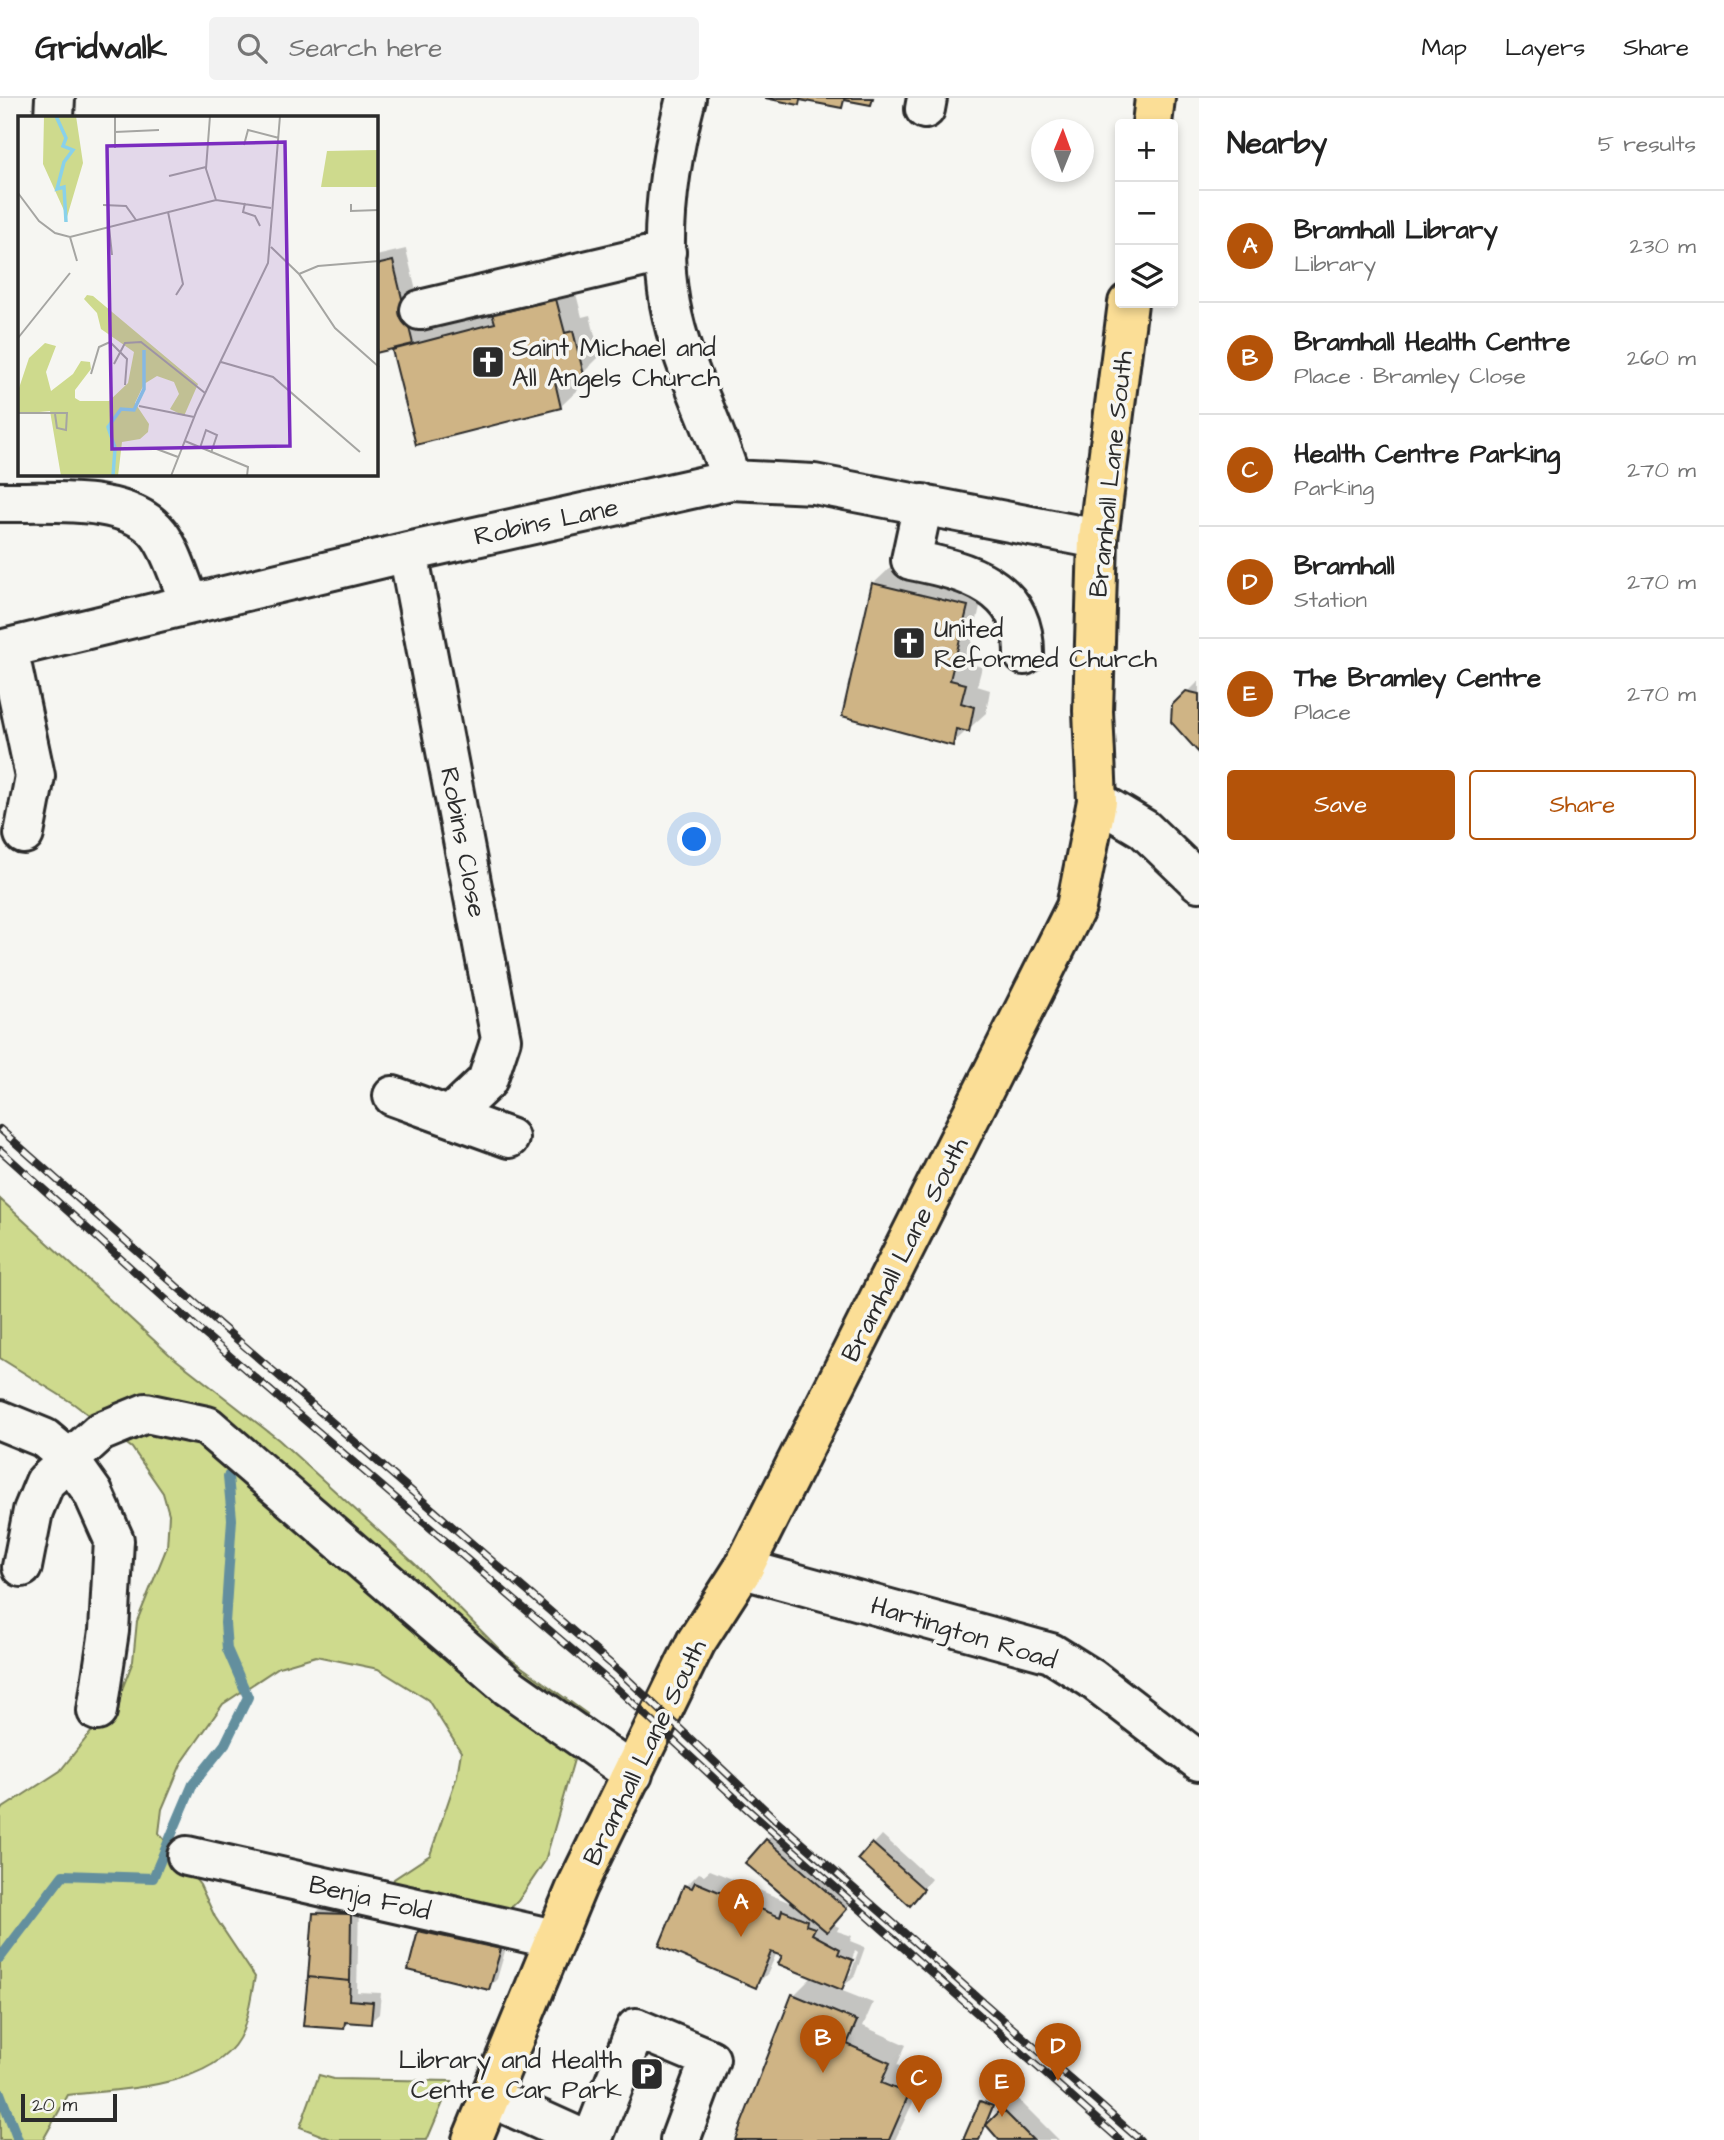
<!DOCTYPE html>
<html lang="en">
<head>
<meta charset="utf-8">
<style>
  body { margin:0; font-family:"Architects Daughter",sans-serif; background:#f2f2f2; color:#222 }
  .controls { position:absolute; right:21px; top:21px; display:grid; overflow:hidden; border-radius:7px; box-shadow:0 4px 10px #0003 }
  .controls button { width:63px; height:63px; display:grid; place-items:center; padding:0; border:0; border-bottom:2px solid #e0e0e0; background:#fff; color:#222; font:35px sans-serif }
  .compass { position:absolute; left:1031px; top:21px; width:63px; height:63px; border-radius:50%; background:#fff; box-shadow:0 4px 10px #0003; rotate:1deg }
  .scale { position:absolute; left:21px; bottom:18px; width:96px; box-sizing:border-box; padding-left:7px; border:4px solid #2b2b2b; border-top:0; font-size:19px; line-height:24px; white-space:nowrap; color:#2b2b2b; -webkit-text-stroke:5px #f6f6f2; paint-order:stroke }
  .you { position:absolute; left:695px; top:742px; width:24px; height:24px; margin:-18px; border:5px solid #fff; border-radius:50%; background:#1a73e8; box-shadow:0 0 0 10px #1a73e833 }
  .badge { display:grid; place-items:center; width:46px; height:46px; border-radius:50%; background:#b45309; color:#fff; font-size:23px; font-weight:700 }
  .pin { position:absolute; translate:-50% -58px; filter:drop-shadow(0 2px 4px #0008) }
  .pin::after { content:''; position:absolute; top:37px; width:24px; height:21px; background:inherit; clip-path:polygon(0 0,100% 0,50% 100%) }
  .list { margin:0; padding:0; list-style:none }
  h2 { display:flex; justify-content:space-between; align-items:center; height:91px; margin:0; padding:0 28px; font-size:30px }
  h2 small { font-size:23px; font-weight:400; color:#767676 }
  .list li { display:grid; grid-template-columns:46px 1fr auto; gap:21px; align-items:center; box-sizing:border-box; height:112px; padding:0 28px; border-top:2px solid #e0e0e0 }
  .list b { display:block; font-size:26px; white-space:nowrap }
  .list p { margin:0; font-size:23px; white-space:nowrap; color:#767676 }
  .list em { font-size:23px; font-style:normal; color:#767676 }
  .actions { display:flex; gap:14px; padding:21px 28px }
  .actions a { flex:1; padding:16px 0; border:2px solid #b45309; border-radius:7px; text-align:center; font-size:24px; color:#b45309 }
  .actions .main { background:#b45309; color:#fff }
  .icon { flex:none; width:38px; height:38px; fill:none; stroke:currentColor; stroke-width:2; stroke-linecap:round; stroke-linejoin:round }
  .map { position:relative; flex:none; width:1199px; height:2042px; overflow:hidden }
  header { display:flex; align-items:center; gap:42px; box-sizing:border-box; height:98px; padding:0 35px; background:#fff; border-bottom:2px solid #e0e0e0 }
  header strong { font-size:33px }
  nav { display:flex; gap:38px; margin-inline-start:auto; font-size:24px }
  .search { width:490px; height:63px; background:#f2f2f2; display:flex; align-items:center; gap:18px; box-sizing:border-box; padding:0 24px; border-radius:7px; color:#767676; font-size:26px }
  main { display:flex }
  aside { flex:1; background:#fff }
  .map>svg:first-child { display:block }
  .green { fill:#ceda8d; stroke:#7c825c; stroke-width:2 }
  .shadow { fill:#0003; fill-rule:evenodd }
  .lines { fill:none; stroke-linecap:round; stroke-linejoin:round }
  .stream { stroke:#638f9e; stroke-width:10 }
  .building { fill:#cfb485; stroke:#2b2b2b; stroke-width:2 }
  .minor-casing { stroke:#2b2b2b; stroke-width:44 }
  .major-casing { stroke:#2b2b2b; stroke-width:44 }
  .minor { stroke:#f6f6f2; stroke-width:38 }
  .major { stroke:#fbde96; stroke-width:38 }
  .rail-casing { stroke:#2b2b2b; stroke-width:8 }
  .rail { stroke:#f6f6f2; stroke-width:5; stroke-dasharray:16; stroke-linecap:butt }
  .labels { text-anchor:middle; stroke-width:7; stroke-linejoin:round; paint-order:stroke }
  .poi-label { font-size:26px; fill:#2b2b2b; stroke:#f6f6f2; text-anchor:start }
  .street-label { font-size:26px; fill:#2b2b2b; stroke:#f6f6f2 }
  .inset-river { fill:none; stroke:#89d1ea; stroke-width:3.5 }
  .inset-road { fill:none; stroke:#a5a5a2; stroke-width:2 }
  .view { fill:#7b2cbf; fill-opacity:0.15; stroke:#7b2cbf; stroke-width:3.5 }
  .inset-edge { fill:none; stroke:#2b2b2b; stroke-width:3.5 }
</style>
</head>
<body>
<header>
<strong>Gridwalk</strong>
<div class="search"><svg class="icon" aria-label="search" viewBox="0 0 24 24"><circle cx="10" cy="10" r="6"/><path d="M15 15l6 6"/></svg>Search here</div>
<nav><a>Map</a><a>Layers</a><a>Share</a></nav>
</header>
<main>
<div class="map">
<svg width="1199" height="2042" viewBox="0 0 1199 2042">
  <rect width="100%" height="100%" fill="#f6f6f2"/>
  <filter id="ink" filterUnits="userSpaceOnUse"><feTurbulence type="fractalNoise" baseFrequency=".0143" numOctaves="2"/><feDisplacementMap in="SourceGraphic" scale="14" xChannelSelector="R" yChannelSelector="G"/><feConvolveMatrix kernelMatrix="1 2 1 2 8 2 1 2 1" color-interpolation-filters="sRGB"/></filter>
  <g filter="url(#ink)">
    <path class="green" d="M 0,1101 L 169,1256 L 279,1342 L 416,1467 L 505,1557 L 587,1616 L 545,1763 L 518,1803 L 492,1827 L 385,1803 L 394,1781 L 430,1757 L 457,1678 L 461,1654 L 428,1602 L 378,1571 L 316,1558 L 279,1569 L 223,1606 L 181,1666 L 162,1711 L 159,1735 L 200,1787 L 215,1819 L 255,1879 C 251,1896 249,1916 243,1932 C 221,1990 120,1991 68,1997 L 43,2042 L 0,2042 L 0,1712 L 60,1673 L 119,1599 L 133,1563 L 137,1523 L 167,1449 L 169,1416 L 163,1395 L 132,1350 L 74,1306 L 0,1260 Z
      M 319,1977 L 334,1981 L 452,1983 L 427,2042 L 333,2042 L 300,2029 Z"/>
    <path class="shadow" d="M 406,151 L 425,231 L 493,214 L 573,184 L 582,219 L 590,217 L 600,258 L 583,275 L 574,277 L 578,292 L 560,309 L 394,252 L 398,248 L 376,254 L 376,158 Z
      M 891,469 L 984,491 L 967,565 L 982,569 L 977,588 L 990,592 L 986,615 L 952,646 L 873,486 Z
      M 1199,583 L 1199,651 L 1174,608 Z
      M 775,1733 L 855,1801 L 832,1826 L 839,1829 L 837,1833 L 852,1838 L 850,1843 L 865,1849 L 855,1877 L 840,1892 L 873,1905 L 863,1928 L 906,1947 L 897,1967 L 925,1979 L 895,2042 L 736,2042 L 794,1897 L 813,1878 L 777,1854 L 768,1875 L 755,1888 L 686,1788 L 699,1775 L 704,1777 L 710,1772 L 798,1808 L 767,1742 ZM 855,1853 L 858,1855 L 850,1877 L 846,1877 Z
      M 882,1737 L 931,1781 L 918,1797 L 860,1761 Z
      M 324,1807 L 359,1808 L 357,1894 L 381,1895 L 379,1916 L 370,1924 L 350,1922 L 344,1929 L 315,1816 Z
      M 428,1825 L 508,1843 L 497,1881 L 488,1890 L 420,1834 Z
      M 1016,1999 L 1059,2042 L 1002,2042 L 988,2027 Z
      M 986,2000 L 996,2004 L 980,2042 L 965,2042 Z"/>
    <g class="lines">
      <path class="stream" d="M 0,1860 L 63,1777 L 153,1780 L 193,1686 L 225,1646 L 248,1599 L 227,1551 L 225,1525 L 232,1421 L 228,1378
        M 0,1995 L 18,2042"/>
    </g>
    <path class="building" d="M 765,0 L 873,0 L 871,7 L 844,2 L 842,10 L 800,2 L 799,7 Z
      M 393,163 L 413,246 L 376,255 L 376,167 Z
      M 556,201 L 565,235 L 573,233 L 584,277 L 555,284 L 561,310 L 416,347 L 392,252 L 495,225 L 490,209 L 506,205 L 508,213 Z
      M 872,485 L 968,508 L 950,582 L 966,586 L 961,605 L 974,609 L 969,634 L 956,631 L 953,648 L 842,618 Z
      M 1186,593 L 1199,596 L 1199,655 L 1171,624 L 1172,607 Z
      M 766,1741 L 847,1811 L 827,1834 L 745,1765 Z
      M 872,1745 L 924,1791 L 910,1808 L 858,1761 Z
      M 695,1784 L 780,1819 L 782,1812 L 807,1822 L 806,1827 L 815,1830 L 812,1836 L 840,1851 L 838,1856 L 853,1862 L 842,1892 L 778,1866 L 782,1858 L 771,1854 L 756,1890 L 659,1848 L 684,1787 L 692,1790 Z
      M 313,1815 L 351,1816 L 350,1883 L 308,1879 Z
      M 418,1833 L 501,1851 L 489,1892 L 408,1872 Z
      M 308,1879 L 350,1883 L 349,1902 L 373,1904 L 371,1926 L 345,1924 L 344,1931 L 303,1928 Z
      M 792,1896 L 857,1923 L 847,1946 L 890,1965 L 881,1985 L 909,1996 L 889,2042 L 735,2042 Z
      M 980,2003 L 993,2008 L 979,2042 L 963,2042 Z
      M 1002,2011 L 1033,2042 L 999,2042 L 986,2027 Z"/>
    <g class="lines">
      <defs>
        <path id="minor" d="M 686,0 C 669,65 658,139 670,206 C 681,267 713,323 731,382
          M 925,11 L 927,0
          M 54,19 L 55,0
          M 420,212 L 666,154
          M 0,404 C 45,405 129,396 159,436 C 173,455 180,483 190,505
          M 923,406 L 911,462 C 967,473 1025,488 1024,557
          M 408,454 L 501,941 L 487,983 L 450,1018
          M 8,550 L 35,678 L 24,736
          M 0,552 L 408,454 L 731,382 L 814,386 L 1098,441
          M 1097,703 L 1144,731 L 1199,784
          M 393,998 L 509,1040
          M 0,1322 L 44,1340 L 68,1360 L 93,1395 L 114,1442 L 109,1533 L 97,1613
          M 22,1469 L 33,1413 L 45,1384 L 100,1334 L 146,1315 L 207,1328 L 509,1589 L 633,1676
          M 743,1471 L 1051,1555 L 1091,1580 L 1199,1663
          M 187,1758 L 554,1841
          M 490,1999 L 585,2042
          M 592,2042 L 636,1930 L 710,1961 L 680,2042"/>
        <path id="major" d="M 1152,26 L 1155,0
          M 472,2042 L 577,1788 L 696,1544 L 743,1471 L 1076,809 L 1097,703 L 1093,613 L 1098,441 L 1128,205"/>
      </defs>
      <use href="#minor" class="minor-casing"/>
      <use href="#major" class="major-casing"/>
      <use href="#minor" class="minor"/>
      <use href="#major" class="major"/>
      <defs>
        <path id="rail" d="M 0,1031 L 211,1219 L 619,1573 L 775,1721 L 1140,2042
          M 0,1052 L 202,1234 L 611,1585 L 746,1710 L 1120,2042"/>
      </defs>
      <use href="#rail" class="rail-casing"/>
      <use href="#rail" class="rail"/>
    </g>
  </g>
  <defs>
    <symbol id="church-square" viewBox="-11 -11 22 22"><rect x="-9" y="-9" width="18" height="18" rx="4" fill="#2b2b2b" stroke="#f6f6f2"/><path d="M-1.2-6h2.4v3.5h3.3v2.4h-3.3V6h-2.4V-.1h-3.3v-2.4h3.3Z" fill="#fff"/></symbol>
    <symbol id="parking-square" viewBox="-11 -11 22 22"><rect x="-9" y="-9" width="18" height="18" rx="4" fill="#2b2b2b" stroke="#f6f6f2"/><path d="M-3.5-5.5H1a3.5 3.5 0 0 1 0 7H-1V5.5H-3.5ZM-1-3.4V-.6H.8a1.4 1.4 0 0 0 0-2.8Z" fill="#fff"/></symbol>
  </defs>
  <g fill-rule="evenodd">
    <use href="#church-square" x="469" y="245" width="38" height="38"/>
    <use href="#church-square" x="890" y="526" width="38" height="38"/>
    <use href="#parking-square" x="628" y="1957" width="38" height="38"/>
  </g>
  <g class="labels">
    <g class="poi-label">
      <text x="512" y="258">Saint Michael and<tspan x="512" dy="30">All Angels Church</tspan></text>
      <text x="934" y="539">United<tspan x="934" dy="30">Reformed Church</tspan></text>
      <text x="622" y="1970" text-anchor="end">Library and Health<tspan x="622" dy="30">Centre Car Park</tspan></text>
    </g>
    <g class="street-label">
      <text transform="translate(1110 376) rotate(-84)" y="9">Bramhall Lane South</text>
      <text transform="translate(546 423) rotate(-12)" y="9">Robins Lane</text>
      <text transform="translate(464 744) rotate(79)" y="9">Robins Close</text>
      <text transform="translate(904 1151) rotate(-63)" y="9">Bramhall Lane South</text>
      <text transform="translate(964 1534) rotate(17)" y="9">Hartington Road</text>
      <text transform="translate(644 1654) rotate(-64)" y="9">Bramhall Lane South</text>
      <text transform="translate(370 1799) rotate(13)" y="9">Benja Fold</text>
    </g>
  </g>
  <g transform="translate(18 18)">
    <rect width="360" height="360" fill="#f6f6f2"/>
    <path d="M 26,0 L 58,0 L 65,47 L 49,101 L 25,48 ZM 360,22 L 361,22 L 360,71 L 303,71 L 309,35 L 360,34 ZM 69,179 L 75,180 L 180,268 L 166,300 L 152,293 L 161,278 L 156,266 L 139,260 L 126,268 L 117,287 L 131,308 L 130,316 L 122,323 L 104,326 L 100,360 L 43,360 L 32,295 L 0,298 L 0,275 L 11,242 L 27,227 L 38,230 L 28,256 L 33,275 L 55,258 L 63,245 L 72,246 L 73,253 L 57,274 L 57,282 L 62,285 L 91,285 L 110,267 L 116,236 L 83,213 L 79,197 L 66,183 Z" fill="#ceda8d"/>
    <path class="inset-river" d="M 38,0 L 48,22 L 45,30 L 55,34 L 46,46 L 39,73 L 46,71 L 48,106M 95,360 L 97,332 L 90,311 L 103,293 L 116,294 L 126,273 L 126,234"/>
    <path class="inset-road" d="M 192,0 L 188,53 L 198,84M 97,16 L 141,14M 226,29 L 230,14 L 261,22M 97,32 L 97,0M 151,60 L 188,51M 0,77 L 21,105 L 37,117 L 52,121 L 198,84 L 253,92M 227,87 L 225,96 L 237,100 L 242,110M 333,88 L 333,95 L 361,94M 85,89 L 108,90 L 118,104M 150,96 L 165,168 L 158,179M 91,111 L 94,139M 52,121 L 59,145M 253,131 L 281,158 L 317,212 L 361,251M 281,158 L 300,150 L 361,145M 0,222 L 52,157M 203,246 L 255,261 L 342,336M 96,248 L 107,227 L 123,226 L 187,277M 73,258 L 81,231 L 92,226 L 109,243 L 107,269M 121,290 L 176,301M 0,297 L 49,297 L 48,314 L 39,312 L 37,298M 167,325 L 230,351 L 229,360M 136,332 L 160,341M 182,332 L 188,314 L 199,319 L 193,337M 153,360 L 179,294 L 250,147 L 262,0"/>
    <path class="view" d="M 267,26 L 272,330 L 94,333 L 89,30 Z"/>
    <rect width="360" height="360" class="inset-edge"/>
  </g>
</svg>
<div class="controls">
<button>+</button>
<button>−</button>
<button><svg class="icon" aria-label="layers" viewBox="0 0 24 24"><path d="M12 4l9 5-9 5-9-5zM3 14l9 5 9-5"/></svg></button>
</div>
<svg class="compass" viewBox="-18 -18 36 36"><path d="M0-13l5 13h-10z" fill="#e53935"/><path d="M0 13l5-13h-10z" fill="#767676"/></svg>
<div class="scale">20 m</div>
<div class="you"></div>
<div class="pin badge" style="left:741px;top:1839px">A</div>
<div class="pin badge" style="left:823px;top:1975px">B</div>
<div class="pin badge" style="left:919px;top:2015px">C</div>
<div class="pin badge" style="left:1058px;top:1983px">D</div>
<div class="pin badge" style="left:1002px;top:2019px">E</div>
</div>
<aside>
<h2>Nearby<small>5 results</small></h2>
<ul class="list">
<li><span class="badge">A</span><div><b>Bramhall Library</b><p>Library</p></div><em>230 m</em></li>
<li><span class="badge">B</span><div><b>Bramhall Health Centre</b><p>Place · Bramley Close</p></div><em>260 m</em></li>
<li><span class="badge">C</span><div><b>Health Centre Parking</b><p>Parking</p></div><em>270 m</em></li>
<li><span class="badge">D</span><div><b>Bramhall</b><p>Station</p></div><em>270 m</em></li>
<li><span class="badge">E</span><div><b>The Bramley Centre</b><p>Place</p></div><em>270 m</em></li>
</ul>
<div class="actions"><a class="main">Save</a><a>Share</a></div>
</aside>
</main>
</body>
</html>
